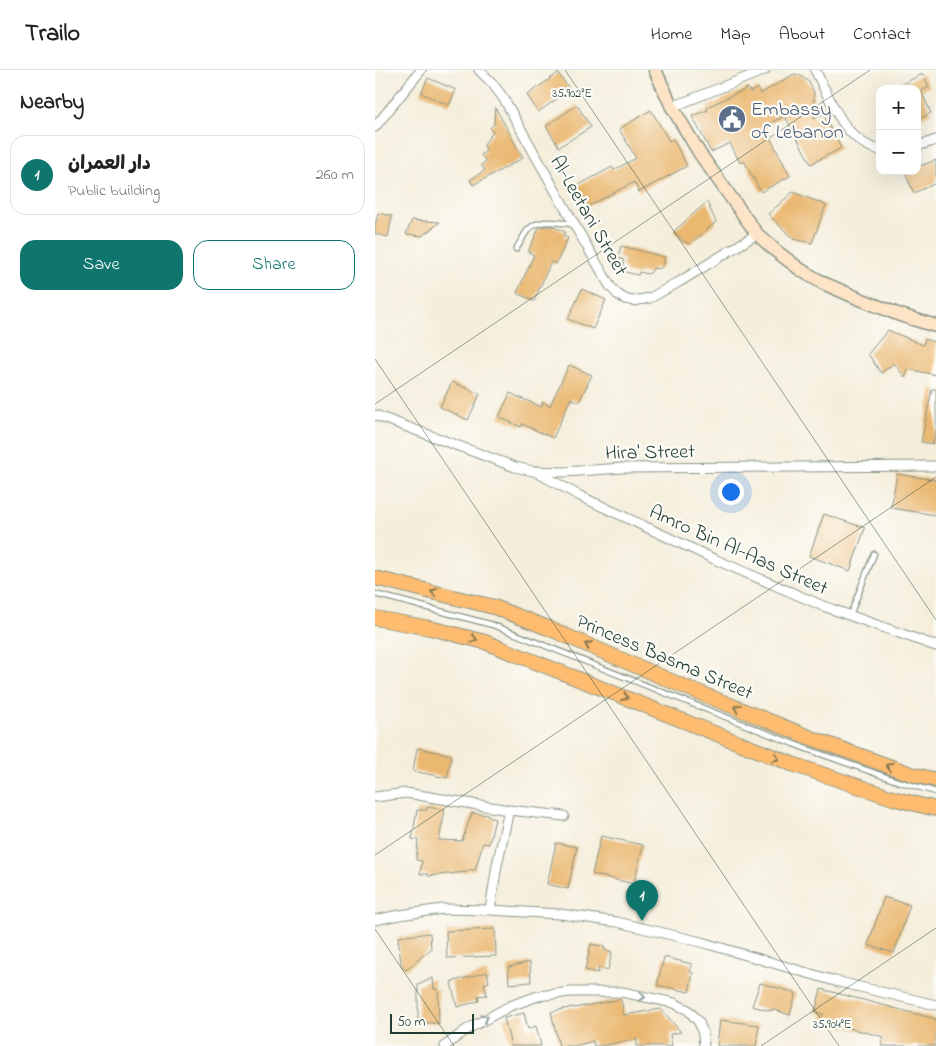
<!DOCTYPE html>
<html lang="en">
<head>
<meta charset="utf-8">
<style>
  body { margin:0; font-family:"Indie Flower","Playpen Sans Arabic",sans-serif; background:#f6f6f6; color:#222 }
  .controls { position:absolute; right:15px; top:15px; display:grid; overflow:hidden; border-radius:10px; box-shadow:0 5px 20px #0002 }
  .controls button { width:45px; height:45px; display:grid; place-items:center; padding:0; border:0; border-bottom:1px solid #e0e0e0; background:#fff; color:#222; font:25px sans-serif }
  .scale { position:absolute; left:15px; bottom:12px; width:84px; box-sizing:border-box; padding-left:5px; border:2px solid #1f3d34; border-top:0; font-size:14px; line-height:18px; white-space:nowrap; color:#1f3d34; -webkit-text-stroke:4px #fdfcf7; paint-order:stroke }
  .you { position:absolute; left:355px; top:421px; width:18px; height:18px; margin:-12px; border:4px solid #fff; border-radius:50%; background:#1a73e8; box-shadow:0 0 0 8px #1a73e833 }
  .badge { display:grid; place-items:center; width:32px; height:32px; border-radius:50%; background:#0f766e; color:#fff; font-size:16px; font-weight:700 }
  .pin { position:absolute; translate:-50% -41px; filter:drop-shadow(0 1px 2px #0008) }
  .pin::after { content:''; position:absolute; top:26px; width:18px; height:15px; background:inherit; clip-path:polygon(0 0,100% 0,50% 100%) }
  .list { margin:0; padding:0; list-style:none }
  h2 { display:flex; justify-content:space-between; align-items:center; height:65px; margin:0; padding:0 20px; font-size:21px }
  h2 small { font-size:16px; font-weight:400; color:#767676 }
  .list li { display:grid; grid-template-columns:32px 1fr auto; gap:15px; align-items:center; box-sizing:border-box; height:80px; margin:0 10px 10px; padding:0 10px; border:1px solid #e0e0e0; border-radius:15px }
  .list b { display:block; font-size:19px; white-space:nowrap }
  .list p { margin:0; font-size:16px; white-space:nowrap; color:#767676 }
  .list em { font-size:16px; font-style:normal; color:#767676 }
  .actions { display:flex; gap:10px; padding:15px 20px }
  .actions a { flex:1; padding:11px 0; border:1px solid #0f766e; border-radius:15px; text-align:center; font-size:18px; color:#0f766e }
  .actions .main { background:#0f766e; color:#fff }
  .map { position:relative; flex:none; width:561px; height:976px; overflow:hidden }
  header { display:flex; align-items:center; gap:30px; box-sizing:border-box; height:70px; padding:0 25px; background:#fff; border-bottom:1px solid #e0e0e0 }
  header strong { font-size:24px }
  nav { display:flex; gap:28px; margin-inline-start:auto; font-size:18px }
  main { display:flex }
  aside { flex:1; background:#fff }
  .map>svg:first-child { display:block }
  .building { fill:#eab871 }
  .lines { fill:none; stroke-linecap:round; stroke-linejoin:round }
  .lane-casing { stroke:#8a9688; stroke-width:7 }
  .street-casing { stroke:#8a9688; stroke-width:11 }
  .secondary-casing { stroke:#8a9688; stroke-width:15 }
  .primary-casing { stroke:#8a9688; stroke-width:16 }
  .lane { stroke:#fff; stroke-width:4.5 }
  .street { stroke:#fff; stroke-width:9 }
  .secondary { stroke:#fee4c6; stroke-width:12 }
  .primary { stroke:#fdbc70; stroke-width:14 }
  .oneway { stroke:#83764f }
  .oneway2 { stroke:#8f9e9a }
  .ticks { fill:none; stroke:#1f3d34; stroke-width:1; stroke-opacity:0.45 }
  .labels { text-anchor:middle; stroke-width:4.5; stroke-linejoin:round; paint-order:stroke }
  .service-label { font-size:20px; fill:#4e5e75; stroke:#fdfcf7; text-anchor:start }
  .street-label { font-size:20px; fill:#1f3d34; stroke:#fdfcf7 }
  .ticks-label { font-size:12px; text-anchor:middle; fill:#1f3d34; stroke:#fdfcf7; stroke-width:4.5; stroke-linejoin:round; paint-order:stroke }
</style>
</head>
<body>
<header>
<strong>Trailo</strong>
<nav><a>Home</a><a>Map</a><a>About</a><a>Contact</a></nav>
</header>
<main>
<aside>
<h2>Nearby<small></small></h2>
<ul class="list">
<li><span class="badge">1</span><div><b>دار العمران</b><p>Public building</p></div><em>260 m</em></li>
</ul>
<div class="actions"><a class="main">Save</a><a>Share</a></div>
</aside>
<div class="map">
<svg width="561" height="976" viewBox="0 0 561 976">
  <rect width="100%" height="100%" fill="#fdfcf7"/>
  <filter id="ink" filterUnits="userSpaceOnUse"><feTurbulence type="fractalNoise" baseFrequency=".02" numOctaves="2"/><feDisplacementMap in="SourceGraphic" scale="10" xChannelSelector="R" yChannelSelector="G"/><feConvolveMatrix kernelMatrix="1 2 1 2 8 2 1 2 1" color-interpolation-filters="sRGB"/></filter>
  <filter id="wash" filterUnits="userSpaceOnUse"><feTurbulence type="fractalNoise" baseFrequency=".0096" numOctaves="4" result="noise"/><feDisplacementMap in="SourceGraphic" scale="20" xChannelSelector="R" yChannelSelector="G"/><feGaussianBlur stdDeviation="1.12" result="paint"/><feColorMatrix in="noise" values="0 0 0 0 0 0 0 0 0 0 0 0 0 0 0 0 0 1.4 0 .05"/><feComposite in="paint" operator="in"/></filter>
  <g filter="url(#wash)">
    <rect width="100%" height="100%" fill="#f4eedb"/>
    <g id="blocks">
      <path class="building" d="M 183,3 L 195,20 L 163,42 L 152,25 Z
        M 419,4 L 424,5 L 434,12 L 439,22 L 439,49 L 448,44 L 466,78 L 436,94 L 410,46 L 389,56 L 415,106 L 386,122 L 369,91 L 365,93 L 355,73 L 336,82 L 317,46 L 333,40 L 332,37 L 373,18 L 375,22 L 383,18 L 385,24 Z
        M 548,4 L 554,17 L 546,21 L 556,43 L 542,50 L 542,19 L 516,19 Z
        M 53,8 L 81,20 L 74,35 L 46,23 Z
        M 202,35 L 216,57 L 184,77 L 171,56 Z
        M 120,37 L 148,88 L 98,115 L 95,110 L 110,100 L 106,95 L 111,91 L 106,85 L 111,81 L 109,74 L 118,62 L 115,58 L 119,54 Z
        M 276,40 L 294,71 L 298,69 L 312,96 L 264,122 L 259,112 L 212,137 L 202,116 L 237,97 L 239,100 L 261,88 L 244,59 Z
        M 561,90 L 561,113 L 539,123 L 529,101 L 542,101 L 542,97 Z
        M 418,122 L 451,135 L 437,173 L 418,169 L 393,144 Z
        M 332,132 L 341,152 L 315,174 L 309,172 L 299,161 Z
        M 3,143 L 17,146 L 13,167 L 0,164 L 0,156 Z
        M 37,150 L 65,152 L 47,166 L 31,164 Z
        M 168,156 L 177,156 L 190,162 L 188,166 L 193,168 L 181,194 L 176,192 L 159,231 L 142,223 L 159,185 L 153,182 L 164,158 Z
        M 246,176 L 290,187 L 288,196 L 284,199 L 278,198 L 276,202 L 273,204 L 264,202 L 263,205 L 250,202 L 251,198 L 247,197 L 249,190 L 243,188 Z
        M 207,219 L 231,230 L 218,259 L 193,249 Z
        M 513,260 L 548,275 L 550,269 L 561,273 L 561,305 L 533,299 L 530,308 L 519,293 L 506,303 L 493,284 Z
        M 194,295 L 217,305 L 204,332 L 196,328 L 178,368 L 147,354 L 146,357 L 124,347 L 135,323 L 166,337 L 168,332 L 175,336 Z
        M 77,312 L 105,324 L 93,350 L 65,337 Z
        M 557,319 L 561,319 L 561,360 L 558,374 L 546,372 Z
        M 522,404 L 561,410 L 561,445 L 516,438 Z
        M 449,444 L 490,458 L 475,501 L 434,486 Z
        M 42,678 L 77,685 L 72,708 L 38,701 Z
        M 52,737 L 70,740 L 64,770 L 87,771 L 97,743 L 114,745 L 113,747 L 120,749 L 114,774 L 108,773 L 100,800 L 93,800 L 92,802 L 53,806 L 53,804 L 45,804 L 47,791 L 41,790 L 43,770 L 37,769 L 42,740 L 52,740 Z
        M 226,766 L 268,775 L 259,814 L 217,804 Z
        M 181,773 L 202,777 L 193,819 L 172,814 Z
        M 509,827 L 535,835 L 519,883 L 493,875 Z
        M 120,859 L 121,886 L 72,888 L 71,861 Z
        M 55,863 L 56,879 L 31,900 L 26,894 L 23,867 Z
        M 216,874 L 230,877 L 229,880 L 237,882 L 233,900 L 224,898 L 223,903 L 210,900 Z
        M 289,887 L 317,894 L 315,902 L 318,903 L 314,922 L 282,915 Z
        M 155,892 L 156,912 L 134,914 L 133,897 Z
        M 112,902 L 114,912 L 109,914 L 112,925 L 103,926 L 104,931 L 82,937 L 76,912 Z
        M 58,908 L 59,919 L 63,919 L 64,953 L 43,953 L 43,915 Z
        M 385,913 L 421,923 L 415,945 L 397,939 L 396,941 L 377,936 Z
        M 446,919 L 561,949 L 561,976 L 506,976 L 509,967 L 474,958 L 445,954 L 448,944 L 440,942 Z
        M 246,929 L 249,945 L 286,939 L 306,962 L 295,964 L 297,976 L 262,976 L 262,969 L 226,976 L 219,976 L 218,971 L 199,976 L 184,976 L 176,942 L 198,937 L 199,938 Z
        M 149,943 L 153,959 L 161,956 L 166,976 L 136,976 L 129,948 Z
        M 345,950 L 384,955 L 381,976 L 342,976 Z"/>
    </g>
  </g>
  <g filter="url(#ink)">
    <use href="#blocks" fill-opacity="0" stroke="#8a9688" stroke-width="1"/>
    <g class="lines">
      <defs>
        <path id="lane" d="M 141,179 C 145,173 148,167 152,161 C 162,147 183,153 198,154
          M 0,524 L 118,555 L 429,678 L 525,712 L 561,722
          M 475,545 L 499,484"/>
        <path id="street" d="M 104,0 L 117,13 L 129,29 L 199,154 L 235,216 L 242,224 L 250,229 L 258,231 L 275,228 L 304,212 L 382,164
          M 440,0 C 456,30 469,72 505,80
          M 297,37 L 390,0
          M 0,57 L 46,0
          M 542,76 L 561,70
          M 0,345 L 140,397 L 158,401 L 189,402 L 247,398 L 561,396
          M 161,402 L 205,426 L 339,489 L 448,536 L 561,576
          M 0,727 L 31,723 L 134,740 L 189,746
          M 115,840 L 122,795 L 134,740
          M 0,850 L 24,845 L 68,839 L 115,840 L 185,844 L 242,852 L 326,872 L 460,911 L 561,935
          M 70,976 L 91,960 L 135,936 L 163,926 L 196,922 L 247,922 L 299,933 L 313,940 L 324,952 L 328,964 L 329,976"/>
        <path id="secondary" d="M 280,0 L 297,37 L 325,84 L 382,164 L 401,181 L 426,200 L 448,213 L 485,229 L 525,245 L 561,256"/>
        <path id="primary" d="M 0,508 L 119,537 L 173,558 L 303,614 L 436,668 L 536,704 L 561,710
          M 0,548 L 55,558 L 110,572 L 417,694 L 521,729 L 561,739"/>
      </defs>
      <use href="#lane" class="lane-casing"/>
      <use href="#street" class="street-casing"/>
      <use href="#secondary" class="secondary-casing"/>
      <use href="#primary" class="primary-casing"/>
      <use href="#lane" class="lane"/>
      <use href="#street" class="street"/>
      <use href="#secondary" class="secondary"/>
      <use href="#primary" class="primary"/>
    </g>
    <defs><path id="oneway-chevron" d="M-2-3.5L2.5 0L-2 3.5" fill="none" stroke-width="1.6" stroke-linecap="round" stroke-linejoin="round" transform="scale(1.25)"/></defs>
    <g class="oneway">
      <use href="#oneway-chevron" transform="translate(59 522) rotate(-166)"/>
      <use href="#oneway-chevron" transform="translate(99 569) rotate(14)"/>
      <use href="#oneway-chevron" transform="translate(213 575) rotate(-157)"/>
      <use href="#oneway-chevron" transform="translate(250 627) rotate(22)"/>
      <use href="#oneway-chevron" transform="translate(362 638) rotate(-158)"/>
      <use href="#oneway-chevron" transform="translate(401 688) rotate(22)"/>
      <use href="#oneway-chevron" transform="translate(514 696) rotate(-161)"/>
    </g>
    <g class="oneway2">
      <use href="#oneway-chevron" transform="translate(267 927) rotate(12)"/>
      <use href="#oneway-chevron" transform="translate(110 948) rotate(-30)"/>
    </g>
  </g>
  <path class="ticks" d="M 190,0 L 561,550M 0,289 L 464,976M 0,334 L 495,0M 0,785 L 561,407M 0,859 L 79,976M 386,976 L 561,858"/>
  <defs>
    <symbol id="civic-disc" viewBox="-11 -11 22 22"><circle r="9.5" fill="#5c6f8a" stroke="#fdfcf7"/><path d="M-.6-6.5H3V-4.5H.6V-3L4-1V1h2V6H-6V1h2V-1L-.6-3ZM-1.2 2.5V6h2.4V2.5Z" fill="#fff"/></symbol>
  </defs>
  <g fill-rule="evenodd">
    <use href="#civic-disc" x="341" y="33" width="32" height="32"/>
  </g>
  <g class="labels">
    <g class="service-label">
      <text x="376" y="45">Embassy<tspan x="376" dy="23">of Lebanon</tspan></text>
    </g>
    <g class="street-label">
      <text transform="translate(215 145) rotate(60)" y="7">Al-Leetani Street</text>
      <text transform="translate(275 381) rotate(-1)" y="7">Hira' Street</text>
      <text transform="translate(364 479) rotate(24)" y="7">Amro Bin Al-Aas Street</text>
      <text transform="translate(290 586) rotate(23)" y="7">Princess Basma Street</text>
    </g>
  </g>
  <g class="ticks-label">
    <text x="197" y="27">35.902°E</text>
    <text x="457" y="958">35.904°E</text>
  </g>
</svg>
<div class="controls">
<button>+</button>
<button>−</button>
</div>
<div class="scale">50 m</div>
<div class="you"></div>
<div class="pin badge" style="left:267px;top:851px">1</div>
</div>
</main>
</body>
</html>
